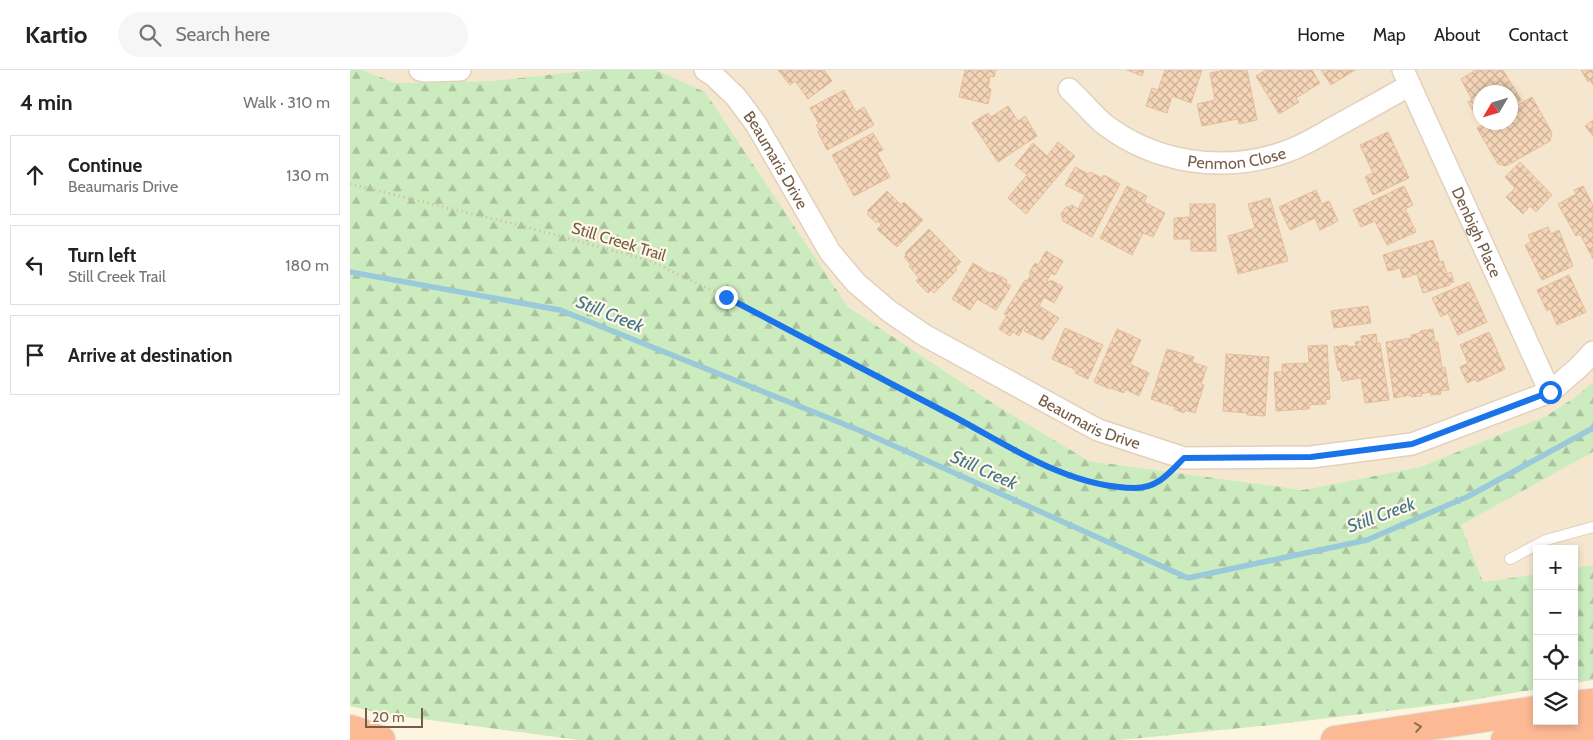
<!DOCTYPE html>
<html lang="en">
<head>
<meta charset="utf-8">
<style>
  body { margin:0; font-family:Cabin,sans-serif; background:#f6f6f6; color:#222 }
  .controls { position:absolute; right:15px; bottom:15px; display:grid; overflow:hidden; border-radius:0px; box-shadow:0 2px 8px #0003 }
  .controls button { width:45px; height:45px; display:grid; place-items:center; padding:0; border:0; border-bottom:1px solid #e0e0e0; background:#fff; color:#222; font:25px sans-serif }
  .compass { position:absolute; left:1123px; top:15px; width:45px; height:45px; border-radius:50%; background:#fff; box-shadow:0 2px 8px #0003; rotate:232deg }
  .scale { position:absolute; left:15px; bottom:12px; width:58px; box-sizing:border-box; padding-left:5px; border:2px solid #755c47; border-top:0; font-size:14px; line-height:18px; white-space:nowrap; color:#755c47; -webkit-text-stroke:4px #fff8e8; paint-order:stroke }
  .stop { position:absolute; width:15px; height:15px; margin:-11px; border:4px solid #1a73e8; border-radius:50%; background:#fff }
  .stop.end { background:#1a73e8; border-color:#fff; box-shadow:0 1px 5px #0008 }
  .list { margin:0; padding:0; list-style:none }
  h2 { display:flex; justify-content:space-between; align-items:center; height:65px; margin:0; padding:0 20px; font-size:21px }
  h2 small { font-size:16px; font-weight:400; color:#767676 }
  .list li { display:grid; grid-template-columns:32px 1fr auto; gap:15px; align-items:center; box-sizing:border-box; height:80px; margin:0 10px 10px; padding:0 10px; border:1px solid #e0e0e0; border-radius:0px }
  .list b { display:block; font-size:19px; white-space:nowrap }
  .list p { margin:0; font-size:16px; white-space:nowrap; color:#767676 }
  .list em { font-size:16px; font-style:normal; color:#767676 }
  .icon { flex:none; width:28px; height:28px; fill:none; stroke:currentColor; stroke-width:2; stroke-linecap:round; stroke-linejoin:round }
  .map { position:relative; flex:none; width:1243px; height:670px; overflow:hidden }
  header { display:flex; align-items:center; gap:30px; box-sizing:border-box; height:70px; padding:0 25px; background:#fff; border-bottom:1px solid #e0e0e0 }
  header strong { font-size:24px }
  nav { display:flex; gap:28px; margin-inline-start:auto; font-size:18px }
  .search { width:350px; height:45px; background:#f6f6f6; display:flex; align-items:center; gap:12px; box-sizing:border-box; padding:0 18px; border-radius:28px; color:#767676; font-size:19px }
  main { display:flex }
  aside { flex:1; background:#fff }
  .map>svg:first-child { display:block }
  .residential { fill:#f5e7cf; fill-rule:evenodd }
  .forest { fill:url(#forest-firs) }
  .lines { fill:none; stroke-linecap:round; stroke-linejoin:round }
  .stream { stroke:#9ac9d9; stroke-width:5.5 }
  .building { fill:url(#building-cross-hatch); stroke:#e7bd97 }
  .lane-casing { stroke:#e2d1bc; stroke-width:12 }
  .street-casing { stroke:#e2d1bc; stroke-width:24 }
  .highway-casing { stroke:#e1dbd7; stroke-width:30 }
  .path { stroke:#d8b89a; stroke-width:3; stroke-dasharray:1 4; stroke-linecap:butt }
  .lane { stroke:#fff; stroke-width:10 }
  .street { stroke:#fff; stroke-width:21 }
  .highway { stroke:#fbb994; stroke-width:28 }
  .oneway { stroke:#906f56 }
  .route { stroke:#1a73e8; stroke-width:6 }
  .labels { text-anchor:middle; stroke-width:4.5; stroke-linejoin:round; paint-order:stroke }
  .street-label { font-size:16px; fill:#755c47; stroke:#fff8e8 }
  .water-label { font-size:18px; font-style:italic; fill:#3f768a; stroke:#fff8e8 }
</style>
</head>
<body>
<header>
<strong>Kartio</strong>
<div class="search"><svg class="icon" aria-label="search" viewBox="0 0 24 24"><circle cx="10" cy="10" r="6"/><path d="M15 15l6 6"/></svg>Search here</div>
<nav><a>Home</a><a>Map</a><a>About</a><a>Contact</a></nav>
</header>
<main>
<aside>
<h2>4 min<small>Walk · 310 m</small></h2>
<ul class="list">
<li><svg class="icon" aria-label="ahead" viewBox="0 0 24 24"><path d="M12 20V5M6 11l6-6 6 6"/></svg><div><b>Continue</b><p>Beaumaris Drive</p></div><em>130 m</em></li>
<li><svg class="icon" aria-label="left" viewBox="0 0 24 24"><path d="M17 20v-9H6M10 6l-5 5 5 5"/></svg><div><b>Turn left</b><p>Still Creek Trail</p></div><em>180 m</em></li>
<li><svg class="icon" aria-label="arrive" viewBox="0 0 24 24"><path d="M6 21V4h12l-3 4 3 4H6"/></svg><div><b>Arrive at destination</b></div></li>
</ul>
</aside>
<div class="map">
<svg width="1243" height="670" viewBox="0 0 1243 670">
  <defs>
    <pattern id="forest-firs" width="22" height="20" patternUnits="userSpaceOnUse" patternTransform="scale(1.25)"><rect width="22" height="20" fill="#ccebbf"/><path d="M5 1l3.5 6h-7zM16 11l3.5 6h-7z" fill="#aac29d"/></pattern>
    <pattern id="building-cross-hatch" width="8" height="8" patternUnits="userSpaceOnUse" patternTransform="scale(1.25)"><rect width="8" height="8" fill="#f4d5b7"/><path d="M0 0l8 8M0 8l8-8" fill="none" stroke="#cab097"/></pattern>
  </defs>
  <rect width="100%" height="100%" fill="#fdf5e0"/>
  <path class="residential" d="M 12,0 L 242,0 L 142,11 L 46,13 Z
    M 306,0 L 1243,0 L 1243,312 L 1224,328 L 1196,346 L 1070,397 L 953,420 L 739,391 L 644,334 L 498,237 L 355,23 ZM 1130,22 L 1160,22 L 1160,52 L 1130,52 Z
    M 1243,382 L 1243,495 L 1224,498 L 1224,479 L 1187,479 L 1187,504 L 1133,512 L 1111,455 Z"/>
  <path class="forest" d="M 0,0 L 12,0 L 46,13 L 142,11 L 242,0 L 306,0 L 355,22 L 498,237 L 644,334 L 739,391 L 953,420 L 1070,397 L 1196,346 L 1224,328 L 1243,312 L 1243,382 L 1111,455 L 1133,512 L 1187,504 L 1187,619 L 1110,632 L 921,655 L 771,670 L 229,670 L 34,644 L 0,636 Z
    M 1243,495 L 1243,610 L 1224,613 L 1224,498 Z"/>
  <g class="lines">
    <path class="stream" d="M 0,202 L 210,240 L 511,361 L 838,508 L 1017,470 L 1119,426 L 1243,358"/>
  </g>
  <path class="building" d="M 428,0 L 474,0 L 482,11 L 458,29 L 445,11 L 440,15 Z
    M 615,0 L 646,0 L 644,7 L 640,6 L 638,18 L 641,19 L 638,34 L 609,27 Z
    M 777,0 L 794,0 L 792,6 Z
    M 815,0 L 852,0 L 841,33 L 822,26 L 817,43 L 796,36 L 802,18 L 808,20 Z
    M 875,0 L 897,0 L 907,50 L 889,54 L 888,49 L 852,56 L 847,34 L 865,30 L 860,3 Z
    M 916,0 L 962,0 L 970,13 L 946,28 L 949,32 L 929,44 L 906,6 Z
    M 971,0 L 1005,0 L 981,15 Z
    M 1126,0 L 1153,0 L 1171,30 L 1160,36 L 1160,22 L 1130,22 L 1132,52 L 1130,53 L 1118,32 L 1122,30 L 1111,9 Z
    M 1231,0 L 1243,0 L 1243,15 L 1240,10 L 1238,12 Z
    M 494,20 L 506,42 L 514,37 L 524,55 L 477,80 L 468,62 L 470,61 L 466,55 L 469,54 L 460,38 Z
    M 1182,27 L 1202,63 L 1200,71 L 1156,96 L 1148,94 L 1127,58 L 1137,52 L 1160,52 L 1160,39 Z
    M 658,36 L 668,51 L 675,46 L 687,66 L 648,92 L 622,53 L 638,43 L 641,47 Z
    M 1243,50 L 1243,66 L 1235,56 Z
    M 1038,62 L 1059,108 L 1023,125 L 1015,107 L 1023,103 L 1010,75 Z
    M 523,63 L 533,80 L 527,83 L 540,107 L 504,126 L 482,85 Z
    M 708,72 L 725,86 L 676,144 L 658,128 L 677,105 L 665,95 L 683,73 L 697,86 Z
    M 1170,92 L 1202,125 L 1186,142 L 1180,136 L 1173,144 L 1156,127 L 1165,118 L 1155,107 Z
    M 725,97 L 738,104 L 740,102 L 752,108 L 754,105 L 770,114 L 742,167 L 713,151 L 711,144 L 715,138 L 722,135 L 728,139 L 735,125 L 715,115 Z
    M 777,116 L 797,126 L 794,132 L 815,143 L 803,167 L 793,163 L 782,185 L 750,168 Z
    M 1054,116 L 1063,135 L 1055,139 L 1066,162 L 1037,175 L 1025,151 L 1011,157 L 1003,140 Z
    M 1233,116 L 1243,135 L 1243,189 L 1230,164 L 1226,166 L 1208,134 L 1226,124 L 1224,120 Z
    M 966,120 L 972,134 L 979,131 L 988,151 L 970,160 L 965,148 L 940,160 L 929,137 Z
    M 537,121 L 551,135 L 554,132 L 573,150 L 547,177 L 527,159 L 531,155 L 528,151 L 526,153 L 517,144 L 519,142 L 517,141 Z
    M 920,128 L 938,191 L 888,204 L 878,166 L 905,158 L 898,134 Z
    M 840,134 L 865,134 L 866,181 L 841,181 L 841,169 L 824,169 L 824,148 L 840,147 Z
    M 1198,157 L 1201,164 L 1209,160 L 1223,196 L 1192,210 L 1175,175 L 1181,172 L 1178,165 Z
    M 579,159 L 611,192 L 605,198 L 607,200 L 584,223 L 581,220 L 578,223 L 566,211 L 569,208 L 559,196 L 561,195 L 554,187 L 556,185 L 555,183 Z
    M 1083,170 L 1090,192 L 1093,191 L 1097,204 L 1101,202 L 1104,212 L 1100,213 L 1100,215 L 1073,223 L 1067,204 L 1053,208 L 1050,198 L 1038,201 L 1033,185 Z
    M 696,181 L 713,191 L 705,205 L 701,203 L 697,211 L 699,212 L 701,210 L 713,217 L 704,233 L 694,227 L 689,236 L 709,248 L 693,270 L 674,261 L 676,257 L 674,256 L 669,266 L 663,262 L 660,266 L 649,259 L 657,245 L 654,244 L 675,210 L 677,211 L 681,204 L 679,203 L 685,193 L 688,195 Z
    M 623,193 L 641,204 L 642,202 L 657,210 L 656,213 L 661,216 L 646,240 L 627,229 L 620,240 L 602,229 Z
    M 1219,205 L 1236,242 L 1207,255 L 1200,239 L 1197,241 L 1187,220 Z
    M 1119,212 L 1137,252 L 1108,265 L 1098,243 L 1091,247 L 1082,228 Z
    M 1018,236 L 1021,253 L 984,258 L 981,241 Z
    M 715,258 L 753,275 L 738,309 L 725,303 L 726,300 L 702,289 Z
    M 767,259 L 791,270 L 780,294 L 799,303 L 789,326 L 775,319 L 774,323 L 761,318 L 760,319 L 744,312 Z
    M 1083,259 L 1085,272 L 1088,272 L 1092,298 L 1095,297 L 1099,320 L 1090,321 L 1091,324 L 1081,325 L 1080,322 L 1071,324 L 1072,326 L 1061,327 L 1061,325 L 1044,328 L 1036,272 L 1062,268 L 1061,265 L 1070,263 L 1070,261 Z
    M 1139,262 L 1155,299 L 1127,312 L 1126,309 L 1117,313 L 1110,297 L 1118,293 L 1110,275 Z
    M 1026,264 L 1027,273 L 1030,273 L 1039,330 L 1015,333 L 1011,308 L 992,311 L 990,300 L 988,301 L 984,277 L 997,275 L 998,277 L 1006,276 L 1005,272 L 1012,271 L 1011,266 Z
    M 977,275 L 980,329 L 975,330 L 976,334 L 959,335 L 959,339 L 926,341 L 924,302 L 932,302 L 932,294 L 959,293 L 958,276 Z
    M 817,279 L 844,287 L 842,292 L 857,297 L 851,314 L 854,315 L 845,343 L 835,340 L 834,343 L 824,339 L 825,337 L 801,329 Z
    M 876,284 L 919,287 L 915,346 L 897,345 L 897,343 L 873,341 Z"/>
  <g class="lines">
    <defs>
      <path id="lane" d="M 1160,489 L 1196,470 L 1243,457"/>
      <g id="street">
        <path d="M 70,0 L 75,1 L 110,0"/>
        <path id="s1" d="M 355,0 L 363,5 L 386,27 L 406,54 L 480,182 L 506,213 L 539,241 L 574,265 L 748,360 L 834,388 L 961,387 L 1062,374 L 1200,322 L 1229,297 L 1243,282"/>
        <path id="s2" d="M 1053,0 L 1200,322"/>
        <path id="s3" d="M 719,19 C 731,30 742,44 754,54 C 805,93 872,103 932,83 C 949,78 967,67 983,58 C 1008,44 1034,30 1060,15"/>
      </g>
      <path id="highway" d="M 1224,635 L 1243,633
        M 0,659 L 31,670
        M 985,670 L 1187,640
        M 1155,670 L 1243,656"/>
    </defs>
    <use href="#lane" class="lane-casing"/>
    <use href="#street" class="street-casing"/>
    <use href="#highway" class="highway-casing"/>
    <path class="path" d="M 0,114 L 168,155 L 298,190 L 376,227 L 599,344 L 703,400 L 752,414 L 786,418 L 812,411 L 819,403"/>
    <use href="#lane" class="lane"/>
    <use href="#street" class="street"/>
    <use href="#highway" class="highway"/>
  </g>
  <defs><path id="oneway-chevron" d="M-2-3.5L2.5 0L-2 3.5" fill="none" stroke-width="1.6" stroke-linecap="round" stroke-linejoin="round" transform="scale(1.25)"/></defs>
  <use class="oneway" href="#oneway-chevron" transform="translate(1068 657) rotate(-9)"/>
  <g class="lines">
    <path class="route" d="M 376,227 C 450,266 523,304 597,343 C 655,373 717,418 785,418 C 808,418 819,403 834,388 L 961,387 L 1062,374 L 1200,322"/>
  </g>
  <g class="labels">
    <g class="street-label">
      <text dy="6" stroke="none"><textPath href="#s3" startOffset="191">Penmon Close</textPath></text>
      <text dy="6" stroke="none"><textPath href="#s1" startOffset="116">Beaumaris Drive</textPath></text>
      <text dy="6" stroke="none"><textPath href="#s2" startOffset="178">Denbigh Place</textPath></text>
      <text transform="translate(269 171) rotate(17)" y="6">Still Creek Trail</text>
      <text dy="6" stroke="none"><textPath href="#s1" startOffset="536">Beaumaris Drive</textPath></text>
    </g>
    <g class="water-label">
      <text transform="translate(260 244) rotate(22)" y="6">Still Creek</text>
      <text transform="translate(634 400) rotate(24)" y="6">Still Creek</text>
      <text transform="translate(1031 445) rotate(-20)" y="6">Still Creek</text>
    </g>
  </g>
</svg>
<div class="controls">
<button>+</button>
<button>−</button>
<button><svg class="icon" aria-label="locate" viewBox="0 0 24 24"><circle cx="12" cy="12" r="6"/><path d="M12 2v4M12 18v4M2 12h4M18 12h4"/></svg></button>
<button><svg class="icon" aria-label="layers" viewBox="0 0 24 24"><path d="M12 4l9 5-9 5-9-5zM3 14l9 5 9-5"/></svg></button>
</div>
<svg class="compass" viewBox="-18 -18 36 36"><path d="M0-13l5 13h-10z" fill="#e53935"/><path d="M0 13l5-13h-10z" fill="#767676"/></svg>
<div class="scale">20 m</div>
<div class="stop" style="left:1200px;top:322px"></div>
<div class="stop end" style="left:376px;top:227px"></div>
</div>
</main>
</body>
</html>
